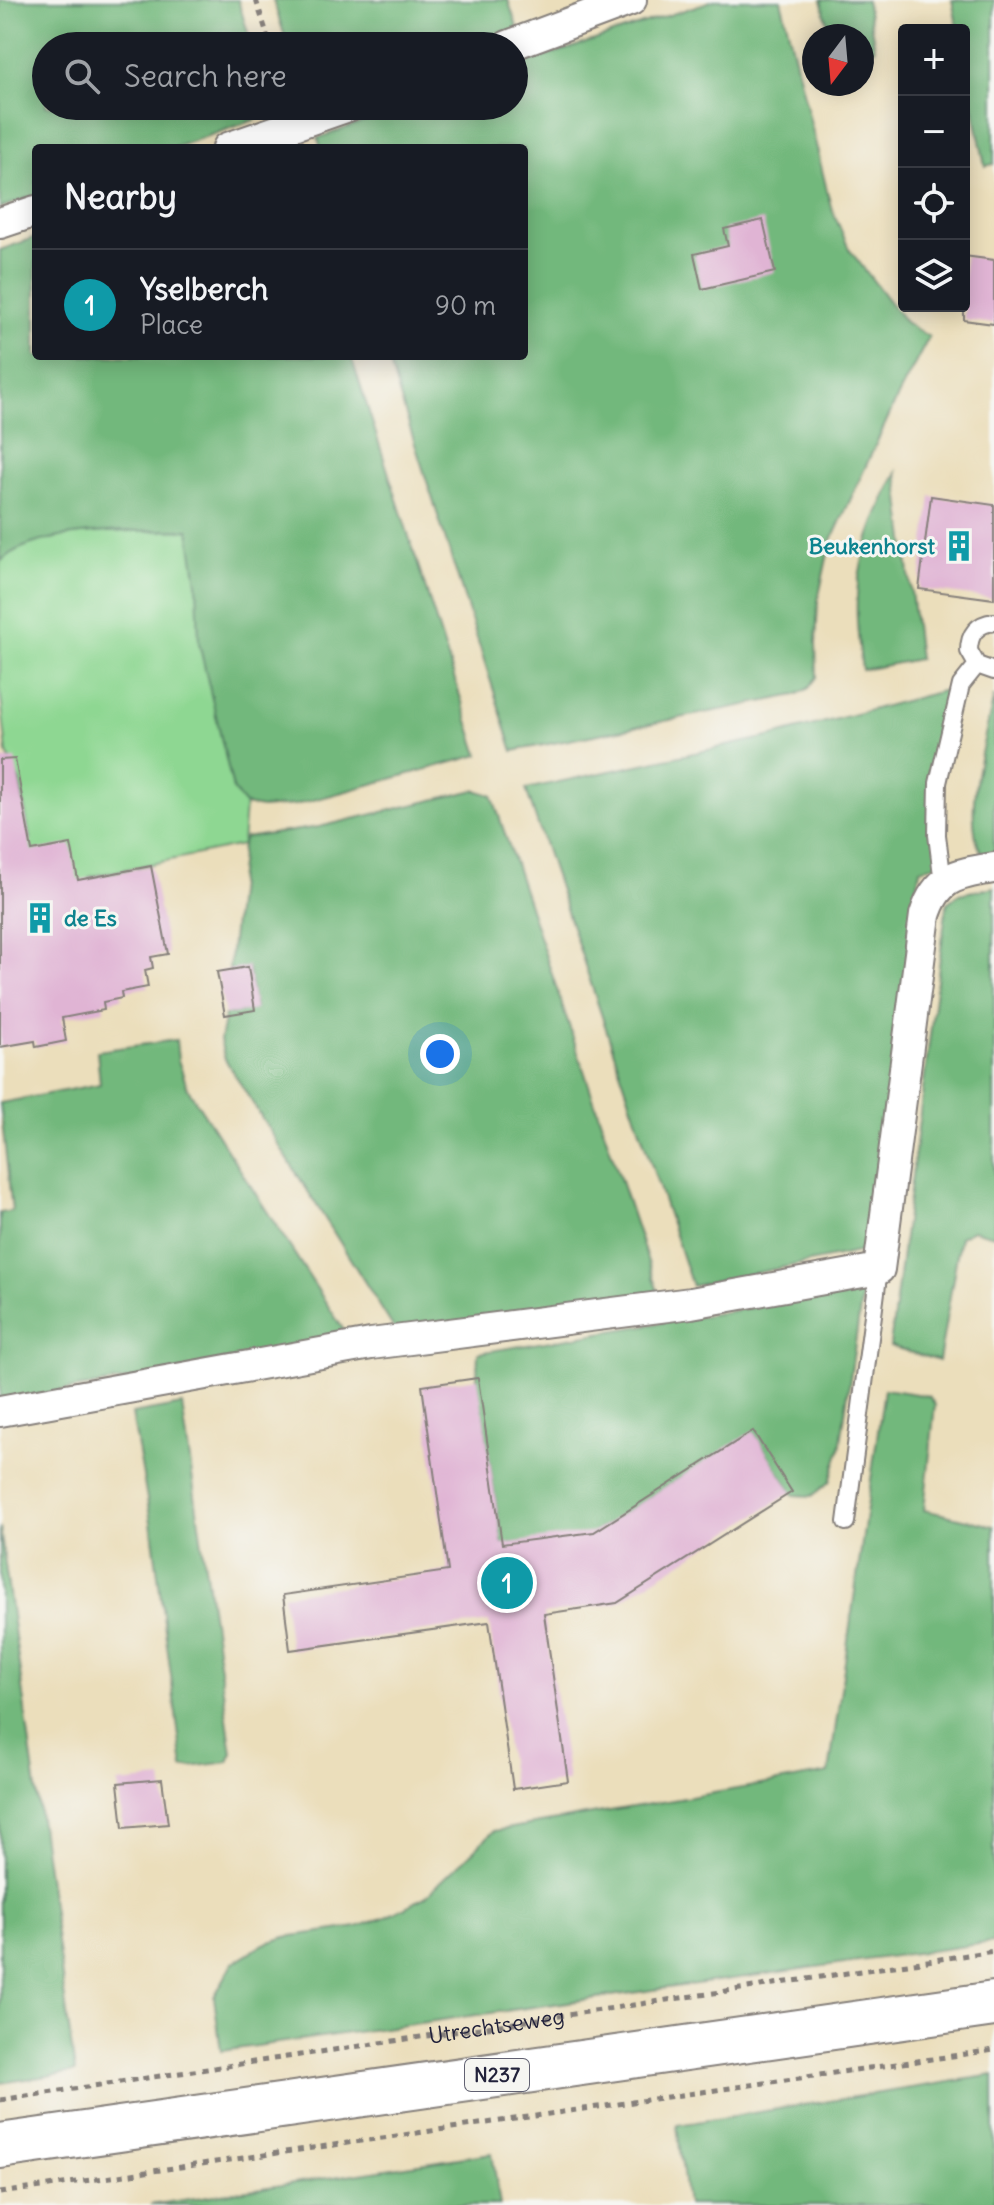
<!DOCTYPE html>
<html lang="en">
<head>
<meta charset="utf-8">
<style>
  body { margin:0; font-family:Delius,sans-serif; background:#20242c; color:#f1f3f6 }
  .controls { position:absolute; right:24px; top:24px; display:grid; overflow:hidden; border-radius:8px; box-shadow:0 4px 20px #0003 }
  .controls button { width:72px; height:72px; display:grid; place-items:center; padding:0; border:0; border-bottom:2px solid #363941; background:#171b24; color:#f1f3f6; font:40px sans-serif }
  .compass { position:absolute; left:802px; top:24px; width:72px; height:72px; border-radius:50%; background:#171b24; box-shadow:0 4px 20px #0003; rotate:196deg }
  .you { position:absolute; left:440px; top:1054px; width:28px; height:28px; margin:-20px; border:6px solid #fff; border-radius:50%; background:#1a73e8; box-shadow:0 0 0 12px #1a73e833 }
  .badge { display:grid; place-items:center; width:52px; height:52px; border-radius:50%; background:#1a73e8; color:#fff; font-size:26px; font-weight:700 }
  .pin { position:absolute; translate:-50% -50%; border:4px solid #fff; box-shadow:0 2px 8px #0006 }
  .list { margin:0; padding:0; list-style:none }
  h2 { display:flex; justify-content:space-between; align-items:center; height:104px; margin:0; padding:0 32px; font-size:34px }
  h2 small { font-size:26px; font-weight:400; color:#9ea1a6 }
  .list li { display:grid; grid-template-columns:52px 1fr auto; gap:24px; align-items:center; box-sizing:border-box; height:112px; padding:0 32px; border-top:2px solid #363941 }
  .list b { display:block; font-size:30px; white-space:nowrap }
  .list p { margin:0; font-size:26px; white-space:nowrap; color:#9ea1a6 }
  .list em { font-size:26px; font-style:normal; color:#9ea1a6 }
  .icon { flex:none; width:44px; height:44px; fill:none; stroke:currentColor; stroke-width:2; stroke-linecap:round; stroke-linejoin:round }
  .map { position:relative; flex:none; width:994px; height:2205px; overflow:hidden }
  .search { position:absolute; background:#171b24; box-shadow:0 4px 20px #0003; left:32px; top:32px; width:496px; height:88px; display:flex; align-items:center; gap:20px; box-sizing:border-box; padding:0 28px; border-radius:44px; color:#9ea1a6; font-size:30px }
  .panel { position:absolute; background:#171b24; box-shadow:0 4px 20px #0003; left:32px; top:144px; width:496px; height:216px; border-radius:8px }
  .map>svg:first-child { display:block }
  .green { fill:#8ed792; stroke:#587c66; stroke-width:2 }
  .forest { fill:#72b87c; stroke:#4a6d5c; stroke-width:2 }
  .building { fill:#e0b4d4 }
  .lines { fill:none; stroke-linecap:round; stroke-linejoin:round }
  .service-casing { stroke:#86807b; stroke-width:20 }
  .minor-casing { stroke:#86807b; stroke-width:34 }
  .primary-casing { stroke:#86807b; stroke-width:48 }
  .path { stroke:#86807b; stroke-width:5; stroke-dasharray:6 6; stroke-linecap:butt }
  .service { stroke:#fff; stroke-width:16 }
  .minor { stroke:#fff; stroke-width:30 }
  .primary { stroke:#fff; stroke-width:44 }
  .labels { text-anchor:middle; stroke-width:6; stroke-linejoin:round; paint-order:stroke }
  .shield { fill:#f6f6f2; stroke:#626272; stroke-width:2 }
  .shield-label { font-size:20px; font-weight:bold; fill:#22223b }
  .culture-label { font-size:22px; font-weight:bold; fill:#0d838f; stroke:#f6f6f2; text-anchor:end }
  .street-label { font-size:22px; fill:#22223b; stroke:#f6f6f2 }
</style>
</head>
<body>
<div class="map">
<svg width="994" height="2205" viewBox="0 0 994 2205">
  <rect width="100%" height="100%" fill="#f6f6f2"/>
  <filter id="ink" filterUnits="userSpaceOnUse"><feTurbulence type="fractalNoise" baseFrequency=".0125" numOctaves="2"/><feDisplacementMap in="SourceGraphic" scale="16" xChannelSelector="R" yChannelSelector="G"/><feConvolveMatrix kernelMatrix="1 2 1 2 8 2 1 2 1" color-interpolation-filters="sRGB"/></filter>
  <filter id="wash" filterUnits="userSpaceOnUse"><feTurbulence type="fractalNoise" baseFrequency=".006" numOctaves="4" result="noise"/><feDisplacementMap in="SourceGraphic" scale="32" xChannelSelector="R" yChannelSelector="G"/><feGaussianBlur stdDeviation="1.8" result="paint"/><feColorMatrix in="noise" values="0 0 0 0 0 0 0 0 0 0 0 0 0 0 0 0 0 1.4 0 .05"/><feComposite in="paint" operator="in"/></filter>
  <g filter="url(#wash)">
    <rect width="100%" height="100%" fill="#ebdebb"/>
    <path class="green" d="M 189,530 L 233,789 L 245,805 L 242,845 L 89,877 L 93,901 L 11,855 L 30,839 L 20,782 L 7,753 L 0,688 L 0,562 C 34,526 140,532 189,530 Z"/>
    <path class="forest" d="M 0,0 L 238,0 L 252,46 L 46,46 L 46,106 L 272,106 L 274,113 L 173,148 L 36,148 L 36,195 L 0,208 Z
      M 273,0 L 508,0 L 518,30 L 481,38 L 459,46 L 288,46 Z
      M 714,0 L 781,0 L 831,207 L 849,249 L 905,322 L 929,337 L 899,394 L 830,544 L 818,600 L 816,644 L 817,677 L 809,688 L 796,695 L 513,751 L 387,356 L 524,356 L 524,148 L 321,148 L 318,138 L 407,106 L 514,106 L 514,67 Z
      M 821,0 L 866,0 L 875,49 L 862,51 L 862,36 L 831,36 Z
      M 952,0 L 994,0 L 994,164 L 985,166 L 964,61 L 964,30 L 958,30 Z
      M 36,237 L 36,356 L 351,356 L 479,755 L 295,805 L 262,808 L 245,805 L 233,789 L 199,643 L 197,583 L 189,530 C 141,531 33,527 0,562 L 0,250 Z
      M 897,472 L 919,659 L 862,670 C 858,640 854,607 859,577 C 865,542 881,504 897,472 Z
      M 949,689 L 934,773 L 938,864 L 920,869 L 868,1250 L 692,1286 L 526,789 L 773,736 Z
      M 994,696 L 994,856 L 982,854 C 961,816 985,738 994,696 Z
      M 475,790 L 492,795 L 658,1292 L 398,1335 L 225,1059 L 220,1040 L 225,1015 L 255,1009 L 248,968 L 229,970 L 242,845 L 245,838 L 319,827 Z
      M 994,887 L 994,1236 L 973,1230 L 960,1237 L 939,1361 L 890,1346 L 947,903 L 959,894 Z
      M 176,1040 L 178,1060 L 188,1089 L 352,1343 L 0,1401 L 0,1213 L 12,1211 L 0,1103 L 100,1084 L 97,1051 Z
      M 846,1292 L 862,1294 L 840,1449 L 830,1482 L 812,1496 L 794,1495 L 753,1432 L 585,1538 L 502,1544 L 477,1378 L 478,1353 Z
      M 884,1389 L 929,1396 L 935,1405 L 924,1510 L 994,1526 L 994,1942 L 221,2051 L 214,1997 L 233,1963 L 264,1944 L 285,1937 L 357,1927 L 388,1916 L 425,1897 L 494,1831 L 829,1773 Z
      M 182,1405 L 232,1753 L 228,1762 L 183,1768 L 151,1522 L 132,1414 Z
      M 0,1528 L 75,2072 L 0,2083 Z
      M 994,2075 L 994,2205 L 687,2205 L 677,2125 Z
      M 492,2153 L 500,2205 L 150,2205 Z"/>
    <g id="blocks">
      <path class="building" d="M 763,220 L 775,272 L 702,289 L 694,254 L 728,246 L 724,229 Z
        M 964,256 L 994,260 L 994,324 L 964,320 Z
        M 931,496 L 994,505 L 994,599 L 919,589 Z
        M 15,759 L 32,851 L 71,844 L 78,880 L 151,866 L 168,954 L 151,957 L 153,968 L 145,970 L 148,987 L 121,992 L 122,998 L 103,1002 L 104,1010 L 62,1018 L 66,1041 L 36,1047 L 35,1041 L 0,1047 L 0,760 Z
        M 248,967 L 255,1010 L 225,1015 L 217,972 Z
        M 478,1378 L 502,1544 L 594,1532 L 753,1431 L 792,1492 L 617,1603 L 544,1614 L 568,1781 L 513,1789 L 489,1622 L 290,1650 L 283,1595 L 448,1571 L 422,1386 Z
        M 162,1779 L 168,1824 L 123,1828 L 118,1783 Z"/>
    </g>
  </g>
  <g filter="url(#ink)">
    <use href="#blocks" fill-opacity="0" stroke="#86807b" stroke-width="2"/>
    <g class="lines">
      <defs>
        <path id="service" d="M 994,622 C 977,624 969,634 969,651 L 977,665 L 994,671
          M 943,883 L 937,835 L 938,783 L 961,685 L 977,665
          M 846,1522 L 879,1269"/>
        <path id="minor" d="M 508,46 L 631,0
          M 228,148 L 348,106
          M 0,223 L 36,211
          M 0,1411 L 371,1344 L 691,1303 L 879,1269 L 925,915 C 937,876 957,874 994,868"/>
        <path id="primary" d="M 0,2146 L 994,2004"/>
      </defs>
      <use href="#service" class="service-casing"/>
      <use href="#minor" class="minor-casing"/>
      <use href="#primary" class="primary-casing"/>
      <g class="path">
        <path d="M 256,0 L 271,46"/>
        <path id="s1" d="M 0,2100 L 994,1951"/>
        <path d="M 0,2193 L 994,2050"/>
      </g>
      <use href="#service" class="service"/>
      <use href="#minor" class="minor"/>
      <use href="#primary" class="primary"/>
    </g>
  </g>
  <defs>
    <symbol id="building-bare" viewBox="-9 -9 18 18"><path d="M-4-6H4V6H1V3H-1V6H-4ZM-2.5-4.3h1.7v1.8h-1.7ZM.8-4.3h1.7v1.8H.8ZM-2.5-1h1.7V.8h-1.7ZM.8-1h1.7V.8H.8Z" fill="#0f9aa8" stroke="#f6f6f2" stroke-width="2.5" paint-order="stroke"/></symbol>
  </defs>
  <g fill-rule="evenodd">
    <use href="#building-bare" x="937" y="524" width="44" height="44"/>
    <use href="#building-bare" x="18" y="896" width="44" height="44"/>
  </g>
  <g class="labels">
    <rect class="shield" x="465" y="2059" width="64" height="32" rx="6"/>
    <g class="shield-label">
      <text x="497" y="2082">N237</text>
    </g>
    <g class="culture-label">
      <text x="935" y="554">Beukenhorst</text>
      <text x="64" y="926" text-anchor="start">de Es</text>
    </g>
    <g class="street-label">
      <text dy="8" stroke="none"><textPath href="#s1" startOffset="502">Utrechtseweg</textPath></text>
    </g>
  </g>
</svg>
<div class="controls">
<button>+</button>
<button>−</button>
<button><svg class="icon" aria-label="locate" viewBox="0 0 24 24"><circle cx="12" cy="12" r="6"/><path d="M12 2v4M12 18v4M2 12h4M18 12h4"/></svg></button>
<button><svg class="icon" aria-label="layers" viewBox="0 0 24 24"><path d="M12 4l9 5-9 5-9-5zM3 14l9 5 9-5"/></svg></button>
</div>
<svg class="compass" viewBox="-18 -18 36 36"><path d="M0-13l5 13h-10z" fill="#e53935"/><path d="M0 13l5-13h-10z" fill="#9ea1a6"/></svg>
<div class="you"></div>
<div class="pin badge" style="left:507px;top:1583px;background:#0f9aa8">1</div>
<div class="search"><svg class="icon" aria-label="search" viewBox="0 0 24 24"><circle cx="10" cy="10" r="6"/><path d="M15 15l6 6"/></svg>Search here</div>
<section class="panel">
<h2>Nearby<small></small></h2>
<ul class="list">
<li><span class="badge" style="background:#0f9aa8">1</span><div><b>Yselberch</b><p>Place</p></div><em>90 m</em></li>
</ul>
</section>
</div>
</body>
</html>
